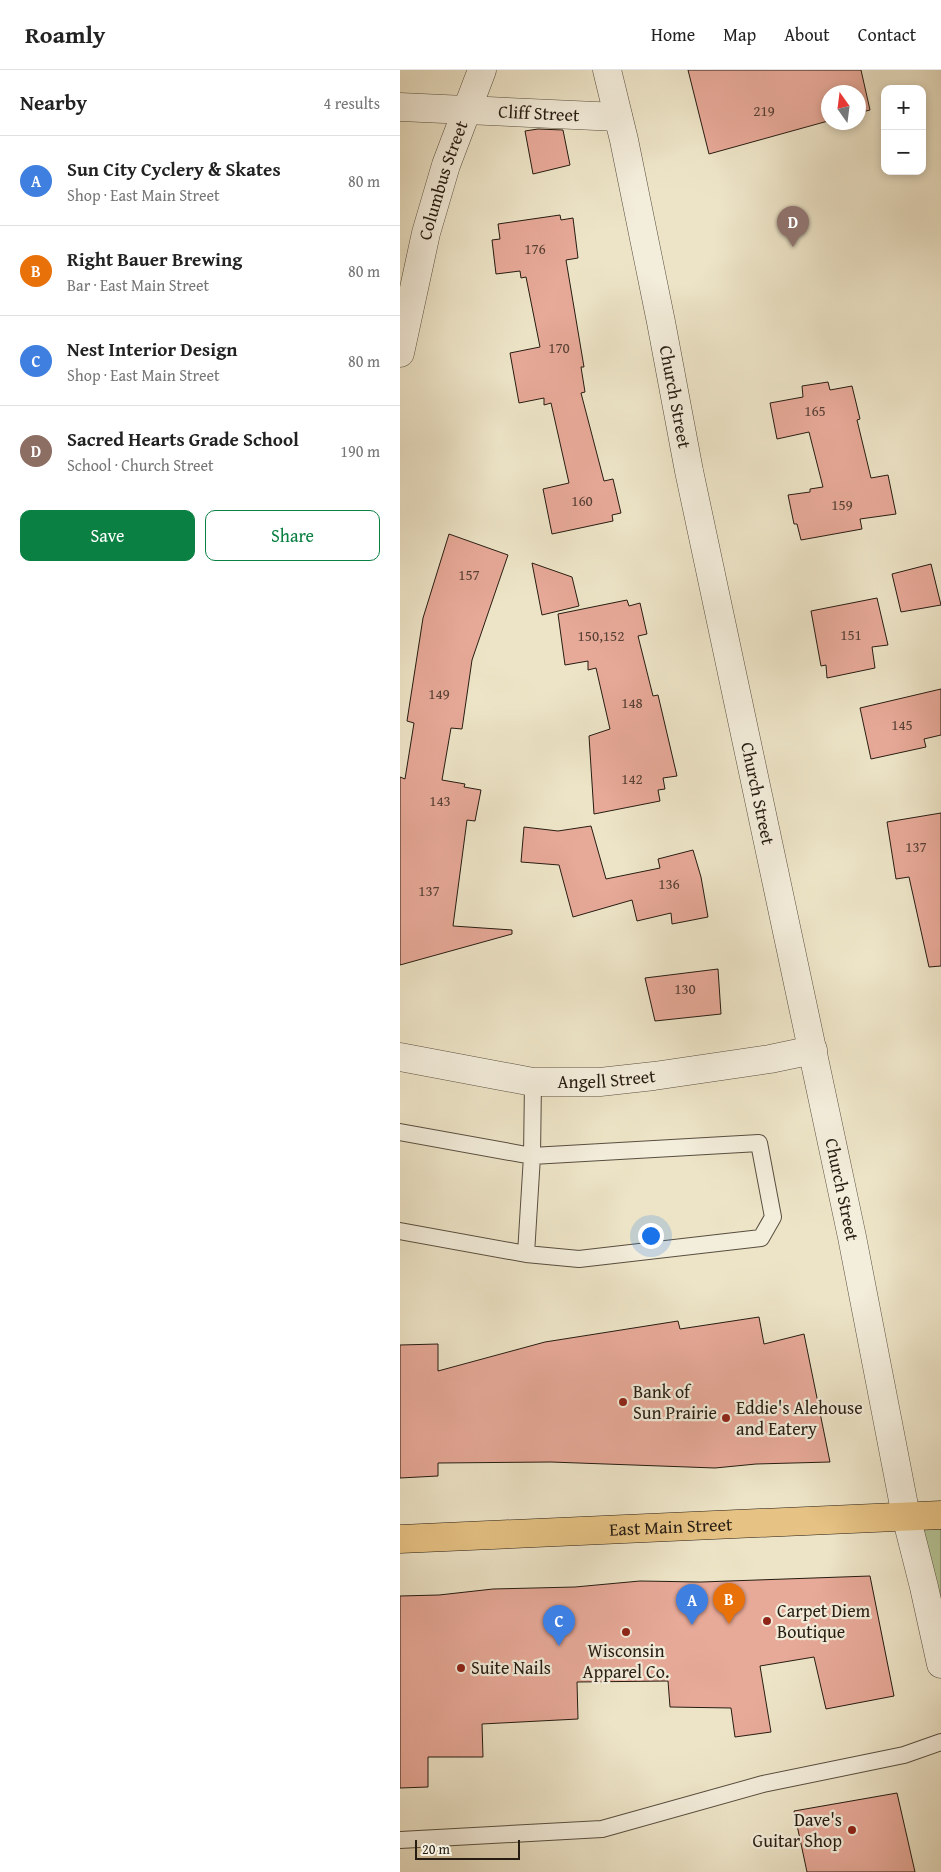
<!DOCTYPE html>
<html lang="en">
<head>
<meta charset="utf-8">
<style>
  body { margin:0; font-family:"Gentium Book Plus",serif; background:#f6f6f6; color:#222 }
  .controls { position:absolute; right:15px; top:15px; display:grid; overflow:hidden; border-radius:10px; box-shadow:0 2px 8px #0003 }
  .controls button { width:45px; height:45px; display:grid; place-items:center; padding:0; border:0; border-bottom:1px solid #e0e0e0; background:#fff; color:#222; font:25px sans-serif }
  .compass { position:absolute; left:421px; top:15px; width:45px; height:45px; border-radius:50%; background:#fff; box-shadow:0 2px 8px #0003; rotate:346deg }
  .scale { position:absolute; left:15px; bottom:12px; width:105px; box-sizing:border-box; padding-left:5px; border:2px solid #261c12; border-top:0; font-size:14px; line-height:18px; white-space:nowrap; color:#261c12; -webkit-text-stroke:4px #f3eddb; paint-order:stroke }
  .you { position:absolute; left:250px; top:1165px; width:18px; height:18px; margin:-12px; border:4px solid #fff; border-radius:50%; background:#1a73e8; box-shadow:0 0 0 8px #1a73e833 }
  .badge { display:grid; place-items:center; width:32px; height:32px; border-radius:50%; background:#0b8043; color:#fff; font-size:16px; font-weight:700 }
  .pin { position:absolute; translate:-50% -41px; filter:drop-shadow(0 1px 2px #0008) }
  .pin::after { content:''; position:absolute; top:26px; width:18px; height:15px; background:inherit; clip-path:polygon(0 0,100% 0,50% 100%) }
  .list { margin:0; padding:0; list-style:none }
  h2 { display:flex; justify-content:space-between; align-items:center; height:65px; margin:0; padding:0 20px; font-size:21px }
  h2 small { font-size:16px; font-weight:400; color:#767676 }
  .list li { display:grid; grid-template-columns:32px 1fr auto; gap:15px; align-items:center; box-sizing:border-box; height:90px; padding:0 20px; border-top:1px solid #e0e0e0 }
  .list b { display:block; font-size:19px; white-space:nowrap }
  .list p { margin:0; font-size:16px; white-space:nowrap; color:#767676 }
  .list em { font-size:16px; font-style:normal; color:#767676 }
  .actions { display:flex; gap:10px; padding:15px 20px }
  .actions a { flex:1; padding:11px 0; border:1px solid #0b8043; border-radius:10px; text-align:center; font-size:18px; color:#0b8043 }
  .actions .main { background:#0b8043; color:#fff }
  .map { position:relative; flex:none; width:541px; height:1802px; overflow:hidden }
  header { display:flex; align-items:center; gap:30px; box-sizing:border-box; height:70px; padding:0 25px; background:#fff; border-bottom:1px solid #e0e0e0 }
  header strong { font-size:24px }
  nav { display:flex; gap:28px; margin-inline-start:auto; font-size:18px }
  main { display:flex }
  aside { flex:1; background:#fff }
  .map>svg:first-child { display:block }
  .green { fill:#b6c597; stroke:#6e7054 }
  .building { fill:#e7a998; stroke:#261c12 }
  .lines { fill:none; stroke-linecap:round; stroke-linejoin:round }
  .lane-casing { stroke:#584e3f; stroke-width:18 }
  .street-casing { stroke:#584e3f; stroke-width:29 }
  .primary-casing { stroke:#261c12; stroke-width:29 }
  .lane { stroke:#f3eddb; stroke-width:16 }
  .street { stroke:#f3eddb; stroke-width:28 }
  .primary { stroke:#e6c284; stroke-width:28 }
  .poi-dot { fill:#8f2418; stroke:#f3eddb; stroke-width:2 }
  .labels { text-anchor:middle; stroke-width:4.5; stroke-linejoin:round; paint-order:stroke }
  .number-label { font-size:15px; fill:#563f34 }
  .street-label { font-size:18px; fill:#261c12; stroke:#f3eddb }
  .poi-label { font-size:18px; fill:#261c12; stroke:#f3eddb; text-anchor:start }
</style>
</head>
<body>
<header>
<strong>Roamly</strong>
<nav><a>Home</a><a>Map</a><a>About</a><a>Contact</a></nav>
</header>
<main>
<aside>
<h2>Nearby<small>4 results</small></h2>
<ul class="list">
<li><span class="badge" style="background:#3f7fe0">A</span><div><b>Sun City Cyclery &amp; Skates</b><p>Shop · East Main Street</p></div><em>80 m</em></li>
<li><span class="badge" style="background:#e8710a">B</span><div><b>Right Bauer Brewing</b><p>Bar · East Main Street</p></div><em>80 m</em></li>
<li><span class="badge" style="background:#3f7fe0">C</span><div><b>Nest Interior Design</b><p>Shop · East Main Street</p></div><em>80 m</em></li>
<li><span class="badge" style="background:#8d6e63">D</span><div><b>Sacred Hearts Grade School</b><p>School · Church Street</p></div><em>190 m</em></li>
</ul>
<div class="actions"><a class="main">Save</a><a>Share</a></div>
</aside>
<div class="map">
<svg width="541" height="1802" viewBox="0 0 541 1802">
  <rect width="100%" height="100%" fill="#ede4c7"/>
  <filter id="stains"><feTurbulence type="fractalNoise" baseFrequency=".004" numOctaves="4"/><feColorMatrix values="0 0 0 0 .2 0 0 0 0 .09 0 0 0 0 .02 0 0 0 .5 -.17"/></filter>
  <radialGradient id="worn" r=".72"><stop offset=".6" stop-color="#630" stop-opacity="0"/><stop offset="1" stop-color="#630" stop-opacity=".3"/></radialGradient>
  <path class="green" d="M 541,1445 L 541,1594 L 506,1446 Z"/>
  <path class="building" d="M 288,0 L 461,0 L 470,40 L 458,43 L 458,22 L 428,22 L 428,51 L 309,84 Z
    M 138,59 L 163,60 L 170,95 L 133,104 L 125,61 Z
    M 160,145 L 161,150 L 173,148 L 178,188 L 166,190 L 184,297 L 181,297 L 185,322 L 181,323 L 204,411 L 213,409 L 221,443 L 212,445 L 213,451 L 152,464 L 143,419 L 169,413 L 151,333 L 144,335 L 144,328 L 119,333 L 110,283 L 140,277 L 126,207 L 121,208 L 120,201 L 96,204 L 92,170 L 100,169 L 98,154 Z
    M 428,312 L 430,320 L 452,316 L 460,349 L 457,350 L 471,408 L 488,405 L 496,444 L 460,449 L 462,459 L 401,470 L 397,454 L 394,454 L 388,425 L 410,422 L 410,419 L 423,417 L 409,362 L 377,369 L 370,333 L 403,327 L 402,316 Z
    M 49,464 L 108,485 L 72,590 L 62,659 L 51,658 L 42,710 L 65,714 L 64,717 L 81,720 L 75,751 L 67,750 L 53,856 L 112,860 L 112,864 L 0,895 L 0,707 L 5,709 L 14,653 L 7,651 L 23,548 Z
    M 132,493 L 172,507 L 179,536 L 142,545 Z
    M 531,494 L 541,535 L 501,542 L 492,504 Z
    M 477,528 L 488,575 L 472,577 L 475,598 L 427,608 L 426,595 L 421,596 L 411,541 Z
    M 227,530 L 229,536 L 240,533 L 247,564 L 238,566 L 253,626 L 258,625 L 277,706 L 263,708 L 265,719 L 258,720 L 260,731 L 194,744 L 189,666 L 210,659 L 196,598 L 188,600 L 188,591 L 165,595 L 158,544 Z
    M 541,619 L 541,665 L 524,669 L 526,677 L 471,689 L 460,638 Z
    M 541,743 L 541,896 L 529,897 L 509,807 L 496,809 L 487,752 Z
    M 191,756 L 206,809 L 260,798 L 258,789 L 293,780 L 301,807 L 308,847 L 272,854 L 271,843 L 237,851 L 232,830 L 173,847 L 159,795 L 121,792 L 124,757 L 158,761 Z
    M 318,899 L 321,944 L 255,951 L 245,908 Z
    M 359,1247 L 364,1274 L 404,1264 L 430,1392 L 356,1394 L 315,1398 L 151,1392 L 38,1393 L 38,1406 L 0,1408 L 0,1275 L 38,1274 L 38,1301 L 145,1272 L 278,1251 L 280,1259 Z
    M 470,1506 L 494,1626 L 426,1639 L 414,1587 L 360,1596 L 371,1662 L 335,1667 L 331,1638 L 270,1637 L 268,1611 L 177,1612 L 178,1649 L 82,1654 L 83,1687 L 28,1687 L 28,1717 L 0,1718 L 0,1526 L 39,1525 L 93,1519 L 175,1517 L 240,1511 L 301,1512 Z
    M 497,1723 L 515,1802 L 407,1802 L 394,1741 Z"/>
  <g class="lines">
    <defs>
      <path id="lane" d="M 0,1062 L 132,1086 L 359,1073 L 373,1147 L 361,1168 L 179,1189 L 126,1184 L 0,1161
        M 126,1184 L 132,1086 L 133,1012
        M 0,1770 L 202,1759 L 363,1714 L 504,1685 L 541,1672"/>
      <g id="street">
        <path id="s1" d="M 207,0 L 224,70 L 261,252 L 289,401 L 452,1167 L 506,1446 L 524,1517 L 541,1594"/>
        <path id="s2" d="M 0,37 L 218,47"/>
        <path id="s3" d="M 0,283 L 26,163 L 46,95 L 82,0"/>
        <path id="s4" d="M 0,987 L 133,1012 L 200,1012 L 254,1006 L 370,989 L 413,980"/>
      </g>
      <g id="primary">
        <path id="s5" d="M 0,1469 L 541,1445"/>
      </g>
    </defs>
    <use href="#lane" class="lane-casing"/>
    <use href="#street" class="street-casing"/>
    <use href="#primary" class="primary-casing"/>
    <use href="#lane" class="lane"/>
    <use href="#street" class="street"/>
    <use href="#primary" class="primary"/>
  </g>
  <g class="poi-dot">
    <circle cx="223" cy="1332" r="5"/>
    <circle cx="326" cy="1348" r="5"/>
    <circle cx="367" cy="1551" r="5"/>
    <circle cx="226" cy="1562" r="5"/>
    <circle cx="61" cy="1598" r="5"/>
    <circle cx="452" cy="1760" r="5"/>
  </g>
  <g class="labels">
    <g class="number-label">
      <text x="364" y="46">219</text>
      <text x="135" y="184">176</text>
      <text x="159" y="283">170</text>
      <text x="415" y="346">165</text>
      <text x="182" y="436">160</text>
      <text x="442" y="440">159</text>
      <text x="69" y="510">157</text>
      <text x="451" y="570">151</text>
      <text x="201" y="571">150,152</text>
      <text x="39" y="629">149</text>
      <text x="232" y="638">148</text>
      <text x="502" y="660">145</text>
      <text x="232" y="714">142</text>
      <text x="40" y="736">143</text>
      <text x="516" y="782">137</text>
      <text x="269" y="819">136</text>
      <text x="29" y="826">137</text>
      <text x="285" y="924">130</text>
    </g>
    <g class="street-label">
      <text dy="6" stroke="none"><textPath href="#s2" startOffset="139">Cliff Street</textPath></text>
      <text dy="6" stroke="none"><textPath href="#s3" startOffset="178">Columbus Street</textPath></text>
      <text dy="6" stroke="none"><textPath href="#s1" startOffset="334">Church Street</textPath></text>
      <text dy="6" stroke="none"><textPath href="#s1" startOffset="739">Church Street</textPath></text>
      <text dy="6" stroke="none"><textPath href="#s4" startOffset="209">Angell Street</textPath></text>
      <text dy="6" stroke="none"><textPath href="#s1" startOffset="1144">Church Street</textPath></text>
      <text dy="6" stroke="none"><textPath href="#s5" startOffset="271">East Main Street</textPath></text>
    </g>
    <g class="poi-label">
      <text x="233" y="1328">Bank of<tspan x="233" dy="21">Sun Prairie</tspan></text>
      <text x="336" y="1344">Eddie's Alehouse<tspan x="336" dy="21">and Eatery</tspan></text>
      <text x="377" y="1547">Carpet Diem<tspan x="377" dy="21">Boutique</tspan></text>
      <text x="226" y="1587" text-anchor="middle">Wisconsin<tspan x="226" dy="21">Apparel Co.</tspan></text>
      <text x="71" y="1604">Suite Nails</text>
      <text x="442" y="1756" text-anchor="end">Dave's<tspan x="442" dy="21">Guitar Shop</tspan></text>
    </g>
  </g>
  <rect width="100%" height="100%" filter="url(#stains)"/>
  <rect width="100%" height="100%" fill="url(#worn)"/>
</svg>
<div class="controls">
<button>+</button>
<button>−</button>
</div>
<svg class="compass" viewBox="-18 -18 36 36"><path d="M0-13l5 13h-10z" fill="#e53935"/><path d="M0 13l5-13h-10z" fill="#767676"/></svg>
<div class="scale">20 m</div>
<div class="you"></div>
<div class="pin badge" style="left:292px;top:1555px;background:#3f7fe0">A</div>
<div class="pin badge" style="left:329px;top:1554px;background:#e8710a">B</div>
<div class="pin badge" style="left:159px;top:1576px;background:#3f7fe0">C</div>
<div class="pin badge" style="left:393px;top:177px;background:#8d6e63">D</div>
</div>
</main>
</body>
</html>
